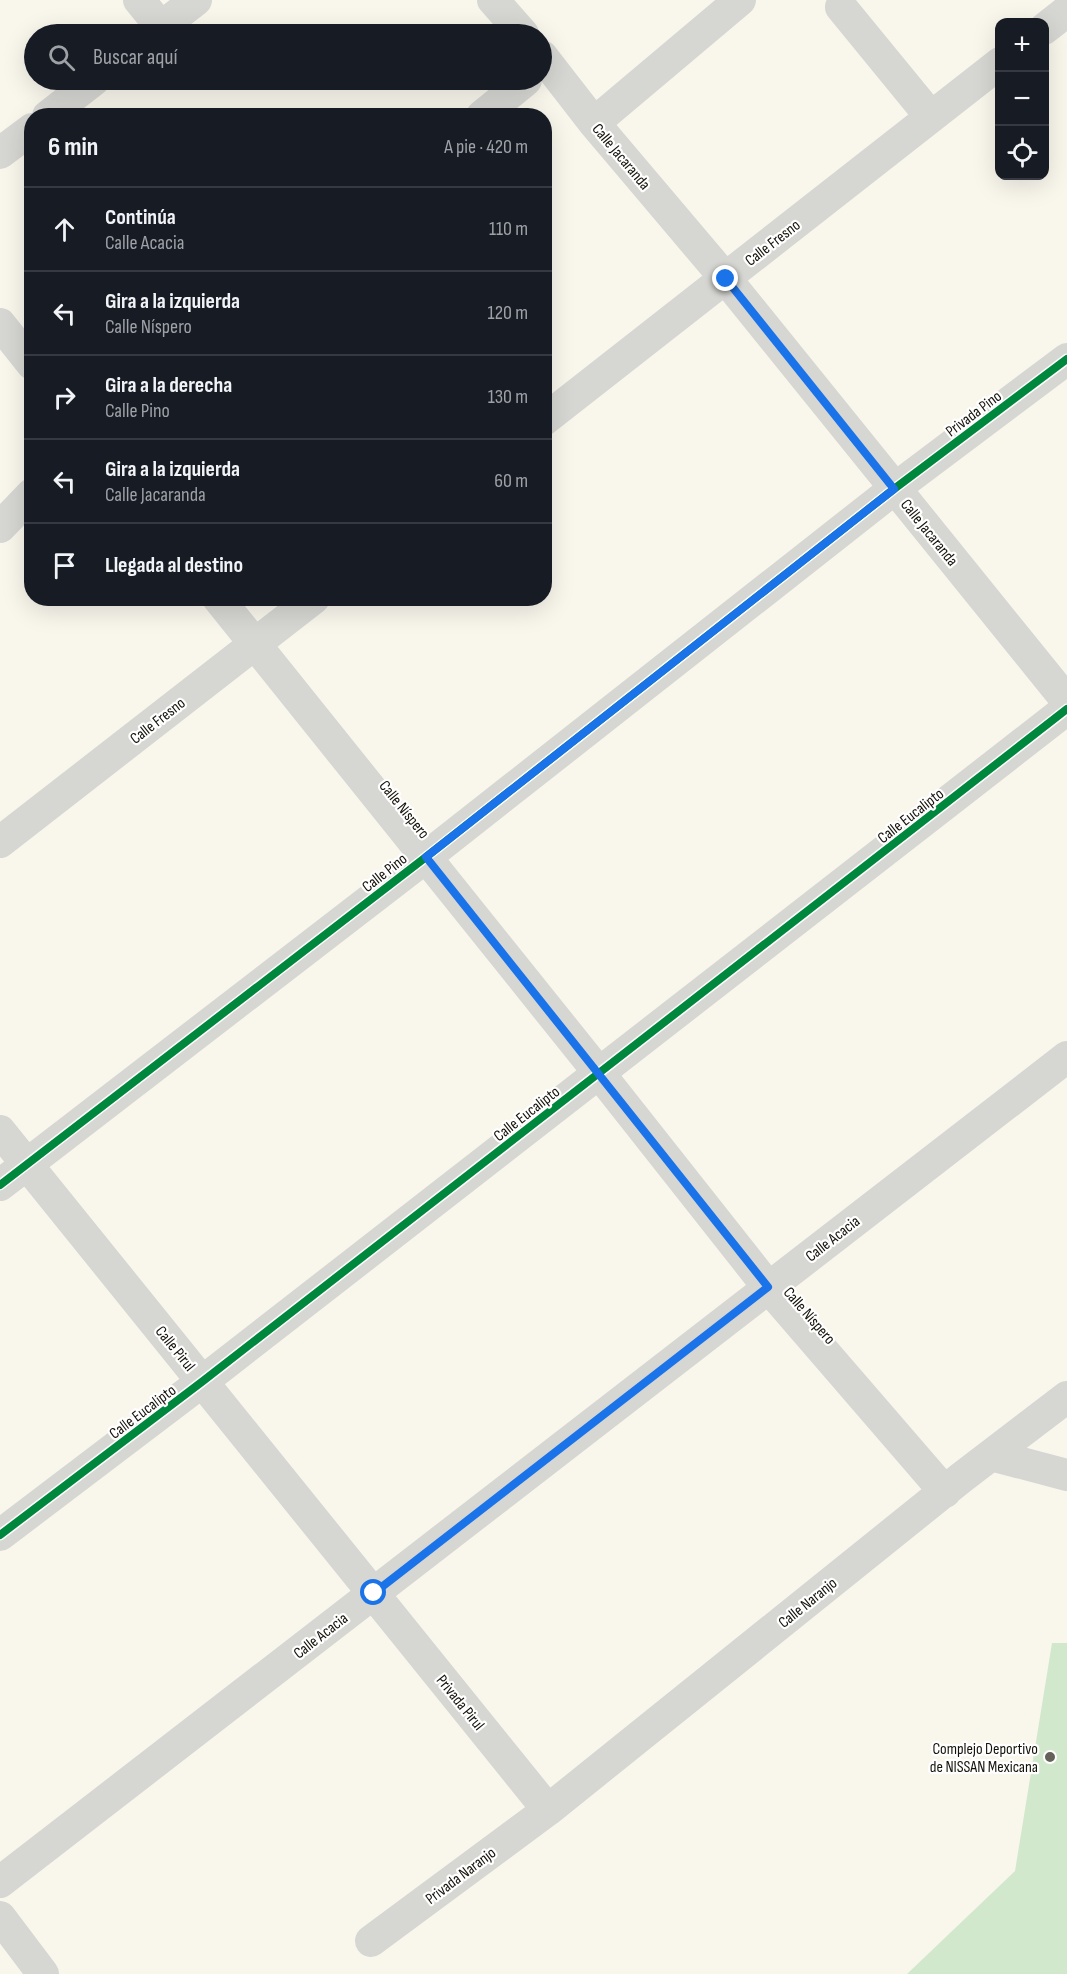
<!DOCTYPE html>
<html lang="es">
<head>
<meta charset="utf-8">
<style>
  body { margin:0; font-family:"Sofia Sans Condensed",sans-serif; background:#20242c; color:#f1f3f6 }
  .controls { position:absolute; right:18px; top:18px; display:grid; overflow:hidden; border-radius:12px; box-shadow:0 6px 24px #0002 }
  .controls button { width:54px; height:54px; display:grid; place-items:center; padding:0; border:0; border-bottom:2px solid #363941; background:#171b24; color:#f1f3f6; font:30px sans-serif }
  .stop { position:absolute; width:18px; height:18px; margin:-14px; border:4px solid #1a73e8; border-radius:50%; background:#fff }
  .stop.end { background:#1a73e8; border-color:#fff; box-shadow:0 2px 6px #0008 }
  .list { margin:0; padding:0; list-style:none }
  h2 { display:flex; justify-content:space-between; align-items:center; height:78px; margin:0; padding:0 24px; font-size:26px }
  h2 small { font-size:20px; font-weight:400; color:#9ea1a6 }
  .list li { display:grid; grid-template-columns:39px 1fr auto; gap:18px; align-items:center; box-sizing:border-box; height:84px; padding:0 24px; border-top:2px solid #363941 }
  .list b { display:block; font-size:22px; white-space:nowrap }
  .list p { margin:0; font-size:20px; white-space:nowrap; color:#9ea1a6 }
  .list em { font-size:20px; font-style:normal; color:#9ea1a6 }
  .icon { flex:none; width:33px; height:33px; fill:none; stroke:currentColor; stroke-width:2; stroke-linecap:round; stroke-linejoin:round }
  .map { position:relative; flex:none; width:1067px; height:1974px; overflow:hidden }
  .search { position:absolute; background:#171b24; box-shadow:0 6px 24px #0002; left:24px; top:24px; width:528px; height:66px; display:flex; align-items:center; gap:15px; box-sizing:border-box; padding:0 21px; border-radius:33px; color:#9ea1a6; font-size:22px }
  .panel { position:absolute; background:#171b24; box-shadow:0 6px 24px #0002; left:24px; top:108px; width:528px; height:498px; border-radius:24px }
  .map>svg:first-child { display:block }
  .green { fill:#d2e8cc }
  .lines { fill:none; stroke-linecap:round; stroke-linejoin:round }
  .minor { stroke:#d6d6d2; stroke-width:32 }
  .cycleway-casing { stroke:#fff; stroke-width:11 }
  .cycleway { stroke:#00873e; stroke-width:8 }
  .route { stroke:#1a73e8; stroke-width:8 }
  .poi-dot { fill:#646259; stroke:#fff; stroke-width:2 }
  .labels { text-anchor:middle; stroke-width:4.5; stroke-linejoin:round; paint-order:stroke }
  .street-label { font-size:16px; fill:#14120a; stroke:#fff }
  .poi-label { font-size:16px; fill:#14120a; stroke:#fff; text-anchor:end }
</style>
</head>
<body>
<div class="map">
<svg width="1067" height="1974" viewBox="0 0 1067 1974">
  <rect width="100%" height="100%" fill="#f9f6ec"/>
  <path class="green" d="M 1052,1643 L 1067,1643 L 1067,1974 L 907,1974 L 1015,1871 Z"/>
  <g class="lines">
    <path class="minor" d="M 139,0 L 161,27
      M 493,0 L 523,34
      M 841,7 L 931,117
      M 1044,29 L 1067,11
      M 152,34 L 196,0
      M 542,56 L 594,123 L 726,279 L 1067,701
      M 48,116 L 94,80
      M 482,116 L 526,80
      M 594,123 L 740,0
      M 0,153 L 32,129
      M 0,324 L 32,364
      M 544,420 L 1000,63
      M 0,527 L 32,494
      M 218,598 L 599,1073 L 768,1287 L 945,1492
      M 0,842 L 314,598
      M 0,1131 L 548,1810
      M 0,1185 L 426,857 L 894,489 L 1067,359
      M 991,1455 L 1067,1475
      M 0,1535 L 203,1381 L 1067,709
      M 0,1882 L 1067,1057
      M 0,1917 L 43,1974
      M 371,1941 L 548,1810 L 961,1478 L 1067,1397"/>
    <defs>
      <path id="cycleway" d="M 0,1185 L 426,857 L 894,489 L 1067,359
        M 0,1535 L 203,1381 L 1067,709"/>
    </defs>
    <use href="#cycleway" class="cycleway-casing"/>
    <use href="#cycleway" class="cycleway"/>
  </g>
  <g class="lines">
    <path class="route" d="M 374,1593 L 768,1287 L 426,857 L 894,489 L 726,279"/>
  </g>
  <circle class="poi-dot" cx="1050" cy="1757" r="6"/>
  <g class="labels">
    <g class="street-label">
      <text transform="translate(622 156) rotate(50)" y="6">Calle Jacaranda</text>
      <text transform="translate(772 242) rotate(-38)" y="6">Calle Fresno</text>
      <text transform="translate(973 413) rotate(-37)" y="6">Privada Pino</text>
      <text transform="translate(930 532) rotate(51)" y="6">Calle Jacaranda</text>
      <text transform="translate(157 720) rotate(-38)" y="6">Calle Fresno</text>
      <text transform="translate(405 809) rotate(51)" y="6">Calle Níspero</text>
      <text transform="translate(910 815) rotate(-38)" y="6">Calle Eucalipto</text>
      <text transform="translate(384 872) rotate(-38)" y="6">Calle Pino</text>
      <text transform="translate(526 1113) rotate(-38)" y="6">Calle Eucalipto</text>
      <text transform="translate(832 1238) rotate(-38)" y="6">Calle Acacia</text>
      <text transform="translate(810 1315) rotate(49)" y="6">Calle Níspero</text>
      <text transform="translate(176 1348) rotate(51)" y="6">Calle Pirul</text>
      <text transform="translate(142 1411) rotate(-37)" y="6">Calle Eucalipto</text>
      <text transform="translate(807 1602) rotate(-39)" y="6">Calle Naranjo</text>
      <text transform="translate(320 1635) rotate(-38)" y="6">Calle Acacia</text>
      <text transform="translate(461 1702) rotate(51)" y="6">Privada Pirul</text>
      <text transform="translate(460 1875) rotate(-37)" y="6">Privada Naranjo</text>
    </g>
    <g class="poi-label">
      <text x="1038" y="1754">Complejo Deportivo<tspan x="1038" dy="18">de NISSAN Mexicana</tspan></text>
    </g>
  </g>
</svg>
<div class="controls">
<button>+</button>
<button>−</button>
<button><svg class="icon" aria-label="locate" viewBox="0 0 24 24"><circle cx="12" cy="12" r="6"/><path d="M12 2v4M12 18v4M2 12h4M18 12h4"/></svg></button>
</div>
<div class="stop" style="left:374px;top:1593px"></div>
<div class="stop end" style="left:726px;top:279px"></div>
<div class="search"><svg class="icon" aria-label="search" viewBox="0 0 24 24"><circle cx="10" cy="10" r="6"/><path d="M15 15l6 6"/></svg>Buscar aquí</div>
<section class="panel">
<h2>6 min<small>A pie · 420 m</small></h2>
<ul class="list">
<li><svg class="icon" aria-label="ahead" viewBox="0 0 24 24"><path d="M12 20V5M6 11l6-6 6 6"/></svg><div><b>Continúa</b><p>Calle Acacia</p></div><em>110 m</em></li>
<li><svg class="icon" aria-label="left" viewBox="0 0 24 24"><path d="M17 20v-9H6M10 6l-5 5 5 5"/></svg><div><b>Gira a la izquierda</b><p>Calle Níspero</p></div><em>120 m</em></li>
<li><svg class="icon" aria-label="right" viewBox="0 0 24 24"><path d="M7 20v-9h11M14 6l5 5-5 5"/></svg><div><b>Gira a la derecha</b><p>Calle Pino</p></div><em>130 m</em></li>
<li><svg class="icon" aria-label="left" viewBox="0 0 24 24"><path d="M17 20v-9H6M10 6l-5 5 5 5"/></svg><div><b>Gira a la izquierda</b><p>Calle Jacaranda</p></div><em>60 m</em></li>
<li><svg class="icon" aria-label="arrive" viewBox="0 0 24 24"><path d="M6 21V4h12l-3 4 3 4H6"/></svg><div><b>Llegada al destino</b></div></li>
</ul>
</section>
</div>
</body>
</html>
